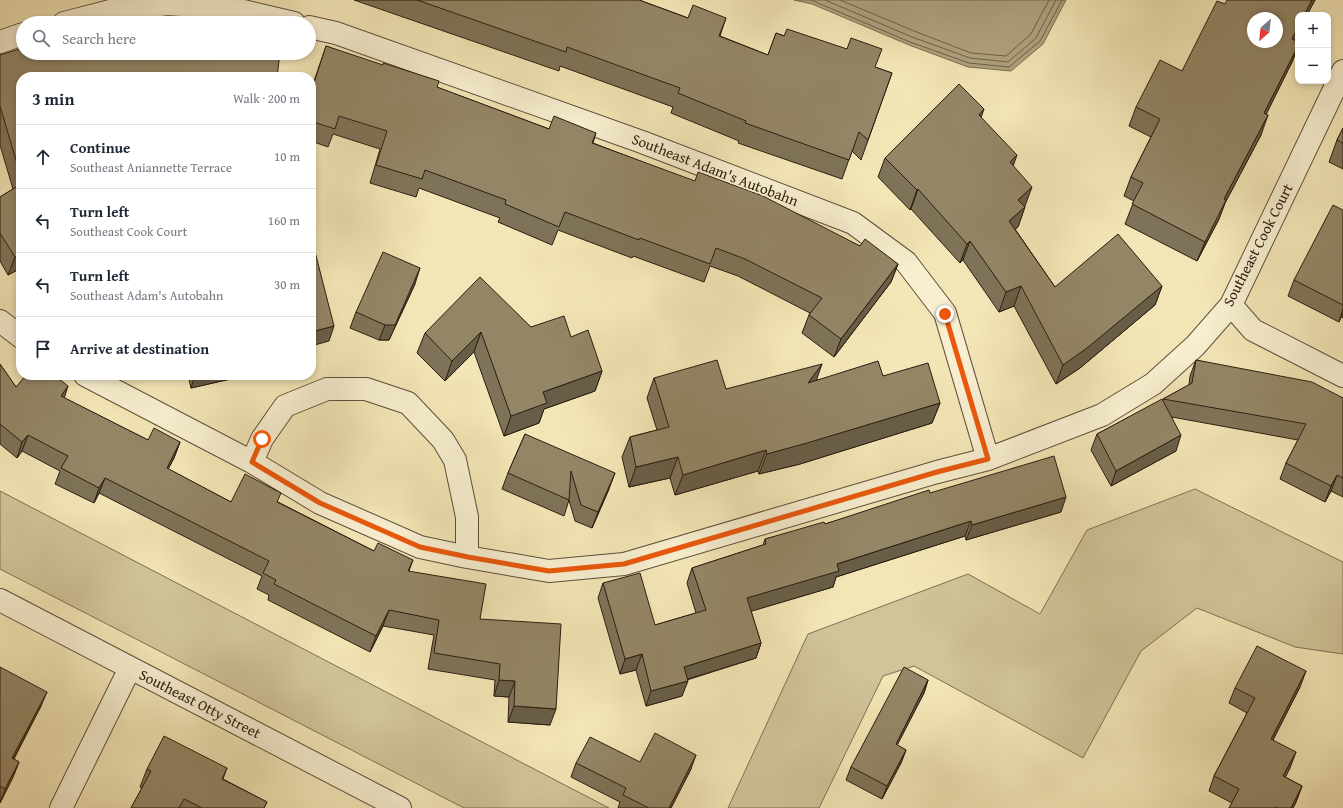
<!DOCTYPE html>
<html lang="en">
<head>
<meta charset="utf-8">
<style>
  body { margin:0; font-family:"Gentium Book Plus",serif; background:#f6f6f7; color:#1f2937 }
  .controls { position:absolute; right:12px; top:12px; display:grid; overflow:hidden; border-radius:8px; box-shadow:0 2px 6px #0003 }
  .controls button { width:36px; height:36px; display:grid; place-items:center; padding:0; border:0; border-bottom:1px solid #e0e1e3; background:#fff; color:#1f2937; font:20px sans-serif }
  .compass { position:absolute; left:1247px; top:12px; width:36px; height:36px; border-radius:50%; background:#fff; box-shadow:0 2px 6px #0003; rotate:207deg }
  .stop { position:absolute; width:12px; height:12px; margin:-9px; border:3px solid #ea580c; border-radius:50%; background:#fff }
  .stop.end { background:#ea580c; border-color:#fff; box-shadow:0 1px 4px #0008 }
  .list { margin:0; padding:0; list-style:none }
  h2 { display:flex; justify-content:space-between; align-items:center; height:52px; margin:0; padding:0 16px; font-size:17px }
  h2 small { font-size:13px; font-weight:400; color:#747a83 }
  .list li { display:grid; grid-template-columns:26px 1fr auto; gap:12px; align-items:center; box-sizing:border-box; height:64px; padding:0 16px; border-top:1px solid #e0e1e3 }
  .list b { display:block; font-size:15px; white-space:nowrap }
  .list p { margin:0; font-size:13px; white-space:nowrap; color:#747a83 }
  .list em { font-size:13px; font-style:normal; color:#747a83 }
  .icon { flex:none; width:22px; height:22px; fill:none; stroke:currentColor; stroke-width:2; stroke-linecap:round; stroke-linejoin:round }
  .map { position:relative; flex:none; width:1343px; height:808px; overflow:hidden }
  .search { position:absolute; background:#fff; box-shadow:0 2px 6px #0003; left:16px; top:16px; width:300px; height:44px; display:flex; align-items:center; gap:10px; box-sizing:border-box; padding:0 14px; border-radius:22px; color:#747a83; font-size:15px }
  .panel { position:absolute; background:#fff; box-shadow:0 2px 6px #0003; left:16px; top:72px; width:300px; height:308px; border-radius:16px }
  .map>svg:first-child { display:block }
  .green { fill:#d1c49a; stroke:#7e7055 }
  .water { fill:#afa27e; stroke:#7b6d52 }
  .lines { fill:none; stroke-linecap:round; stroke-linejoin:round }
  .shore { stroke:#6e6047; stroke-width:1 }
  .minor-casing { stroke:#5e4f3a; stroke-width:24 }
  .minor { stroke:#f7efd0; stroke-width:22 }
  .wall { fill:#7e7358; stroke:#2c1d10 }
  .shaded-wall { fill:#675e47; stroke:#2c1d10 }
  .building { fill:#938666; stroke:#2c1d10; fill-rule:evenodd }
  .route { stroke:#ea580c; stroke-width:5 }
  .labels { text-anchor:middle; stroke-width:3.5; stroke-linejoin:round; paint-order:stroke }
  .street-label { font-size:15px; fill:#2c1d10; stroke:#f7efd0 }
</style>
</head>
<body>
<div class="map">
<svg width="1343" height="808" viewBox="0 0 1343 808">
  <rect width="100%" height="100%" fill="#f3e6b6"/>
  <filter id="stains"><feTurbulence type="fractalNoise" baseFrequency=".005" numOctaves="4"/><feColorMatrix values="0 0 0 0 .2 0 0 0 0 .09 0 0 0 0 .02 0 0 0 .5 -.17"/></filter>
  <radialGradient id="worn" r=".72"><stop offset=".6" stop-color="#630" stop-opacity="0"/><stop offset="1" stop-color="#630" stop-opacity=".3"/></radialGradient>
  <path class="green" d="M 1195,489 L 1343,562 L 1343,654 L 1295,647 L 1197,608 L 1141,651 L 1083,758 L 914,666 L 883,676 L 819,808 L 728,808 L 808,634 L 968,574 L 1040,614 L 1087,530 Z
    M 0,491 L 609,808 L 464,808 L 0,569 Z"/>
  <path class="water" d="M 794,0 L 1066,0 L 1043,44 L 1011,71 L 968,67 L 909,45 L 812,4 Z"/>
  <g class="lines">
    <path class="shore" d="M 811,0 L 910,42 L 969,63 L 1009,67 L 1040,41 L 1062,0
      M 825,0 L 912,37 L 970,58 L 1008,62 L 1036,38 L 1056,0
      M 840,0 L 914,31 L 971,53 L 1006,56 L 1031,34 L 1049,0"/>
    <defs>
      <path id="minor" d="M 64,23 L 114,10 L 168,4 L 235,9 L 294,23
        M 309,27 L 336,33 L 642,142 L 853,223 L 906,262 L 945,313 L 988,459
        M 0,42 L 23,34
        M 1231,305 L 1253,330 L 1343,376
        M 0,321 L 21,337
        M 85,375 L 252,462 L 320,503 L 420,547 L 467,557 L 549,571 L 624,564 L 937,472 L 988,459 L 1102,415 L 1153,384 L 1195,346 L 1231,305 L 1343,71
        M 252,462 L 262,439 L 285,406 L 327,389 L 366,389 L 408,403 L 443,440 L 455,460 L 467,517 L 467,557
        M 0,600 L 400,808
        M 61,808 L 130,668"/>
    </defs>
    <use href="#minor" class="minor-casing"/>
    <use href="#minor" class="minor"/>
  </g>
  <path class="wall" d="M 354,0 L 639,0 L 688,18 L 726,18 L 720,36 L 768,55 L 776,33 L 892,73 L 861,160 L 852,151 L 842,179 L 738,143 L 739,141 L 671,113 L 673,107 L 560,66 L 559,71 Z
    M 1315,0 L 1307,15 L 1298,15 L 1294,40 L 1298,42 L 1298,47 L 1292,62 L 1266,114 L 1261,135 L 1225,203 L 1219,219 L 1197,261 L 1125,224 L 1134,201 L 1124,196 L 1131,177 L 1151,137 L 1129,126 L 1136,107 L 1182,71 L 1225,4 Z
    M 326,46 L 549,129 L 596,133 L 593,143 L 860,246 L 898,264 L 891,282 L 834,357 L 802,333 L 809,315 L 810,313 L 738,276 L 710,266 L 704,282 L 633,256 L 632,258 L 558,230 L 552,245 L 498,222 L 500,218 L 419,188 L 416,197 L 370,183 L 380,149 L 333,134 L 328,147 L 311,141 L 311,90 Z
    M 0,55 L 21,77 L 21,268 L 8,275 L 0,261 L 0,197 L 13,189 L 0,145 Z
    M 981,118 L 1013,166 L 1025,206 L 1018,227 L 1015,229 L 1055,287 L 1162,286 L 1155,305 L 1080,368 L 1056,384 L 1014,306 L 999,312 L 963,260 L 960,263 L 911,209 L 910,210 L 878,177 L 885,158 Z
    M 1343,128 L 1343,169 L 1329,162 L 1337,140 Z
    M 1343,210 L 1343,318 L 1341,317 L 1339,322 L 1288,296 L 1294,280 Z
    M 415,284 L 389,340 L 379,340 L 350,328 L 356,312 Z
    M 531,327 L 571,337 L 602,371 L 595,391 L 544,409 L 539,423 L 504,436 L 474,352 L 445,381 L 417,353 L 425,333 Z
    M 1196,360 L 1343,398 L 1343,497 L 1331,491 L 1325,502 L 1280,479 L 1286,463 L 1298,440 L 1172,417 L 1176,451 L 1111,486 L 1091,450 L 1097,434 L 1162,400 L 1163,399 L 1189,385 L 1190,376 Z
    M 0,364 L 16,387 L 64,398 L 148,440 L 180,442 L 174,458 L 168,469 L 231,502 L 278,502 L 374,551 L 413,560 L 409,571 L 480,619 L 550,725 L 508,722 L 509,697 L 494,696 L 495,680 L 428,669 L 434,635 L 383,626 L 370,652 L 268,600 L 269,595 L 257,589 L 262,576 L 99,493 L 94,503 L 55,484 L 60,471 L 22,451 L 17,458 L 0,444 Z
    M 188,375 L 248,375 L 191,388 Z
    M 883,376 L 940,403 L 932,423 L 800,464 L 759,474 L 758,471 L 675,495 L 670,478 L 629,487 L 622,457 L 630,437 L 657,430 L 647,398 L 654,378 L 726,389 L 816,380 Z
    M 525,434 L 609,489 L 592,528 L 575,521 L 569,500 L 564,516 L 502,489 L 508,473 Z
    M 930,493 L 1061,512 L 966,540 L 965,536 L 836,577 L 833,587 L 751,611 L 761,643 L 756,658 L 687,680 L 682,696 L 646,706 L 636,670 L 620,674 L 598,598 L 603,583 L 655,625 L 696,613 L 687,583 L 692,568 L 763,545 L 765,539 L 825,524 Z
    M 0,667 L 41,706 L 14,759 L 19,762 L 13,777 L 0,803 Z
    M 928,680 L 924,693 L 897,745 L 906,750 L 901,763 L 882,799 L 846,780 L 851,767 Z
    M 1300,687 L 1273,740 L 1290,768 L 1285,777 L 1302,786 L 1296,802 L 1293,808 L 1229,808 L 1232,803 L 1209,791 L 1214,776 L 1247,713 L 1229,703 L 1235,688 Z
    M 640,762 L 691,769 L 671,808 L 618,808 L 620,802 L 571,777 L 576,763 Z
    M 147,769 L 223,779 L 267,802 L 264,808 L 131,808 L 142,788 L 140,787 Z"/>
  <path class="shaded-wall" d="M 1312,0 L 1315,0 L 1307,15 L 1304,15 Z
    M 1298,27 L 1298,33 L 1285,59 L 1292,39 Z
    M 1298,46 L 1292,62 L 1257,133 L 1264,113 Z
    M 984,109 L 977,129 L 979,115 Z
    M 1268,115 L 1261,135 L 1225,203 L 1219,219 L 1197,261 L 1205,242 L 1224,199 Z
    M 1017,155 L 1010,175 L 1010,162 Z
    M 1032,187 L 1025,206 L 1011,219 L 1018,200 Z
    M 918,189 L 911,209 L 910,210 L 917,190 Z
    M 1025,207 L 1018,227 L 1002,241 L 1009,221 Z
    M 970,241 L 963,260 L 960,263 L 967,244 Z
    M 21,254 L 21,268 L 8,275 L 15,257 Z
    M 898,264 L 891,282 L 834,357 L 841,339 Z
    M 420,268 L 415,284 L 389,340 L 379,340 L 385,325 Z
    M 1021,286 L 1014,306 L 999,312 L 1006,292 Z
    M 1162,286 L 1155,305 L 1080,368 L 1056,384 L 1063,365 Z
    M 1343,309 L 1343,311 L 1341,317 L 1339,322 Z
    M 334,326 L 329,341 L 311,346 L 311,332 Z
    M 481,332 L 474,352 L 445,381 L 452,361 Z
    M 822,364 L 815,384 L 808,383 Z
    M 602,371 L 595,391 L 544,409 L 539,423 L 504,436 L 511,416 L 543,392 Z
    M 195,375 L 248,375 L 191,388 Z
    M 68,386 L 63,402 L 61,396 Z
    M 940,403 L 932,423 L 800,464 L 759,474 L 767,454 Z
    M 28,435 L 22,451 L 17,458 L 22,442 Z
    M 1181,435 L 1176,451 L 1111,486 L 1116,471 Z
    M 180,442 L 174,458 L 161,483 L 167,468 Z
    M 766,450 L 758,471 L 675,495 L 683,475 Z
    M 678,457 L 670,478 L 629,487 L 636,467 Z
    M 615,473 L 609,489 L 592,528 L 598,512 Z
    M 1337,475 L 1331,491 L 1325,502 L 1331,486 Z
    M 105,478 L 99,493 L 94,503 L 99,488 Z
    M 1066,497 L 1061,512 L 966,540 L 972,525 Z
    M 971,521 L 965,536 L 836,577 L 833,587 L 742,614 L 747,598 L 837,564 Z
    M 389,610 L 383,626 L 370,652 L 376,636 Z
    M 761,643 L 756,658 L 678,682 L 684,667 Z
    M 642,654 L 636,670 L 620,674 L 625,659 Z
    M 1306,671 L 1300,687 L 1265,755 L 1271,739 Z
    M 499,680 L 515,681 L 509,697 L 494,696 Z
    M 928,680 L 924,693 L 891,757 L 896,744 Z
    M 688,681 L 682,696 L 646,706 L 651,691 Z
    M 47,692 L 41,706 L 6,773 L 12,758 Z
    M 514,706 L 556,709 L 550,725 L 508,722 Z
    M 906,750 L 901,763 L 882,799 L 887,786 Z
    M 1296,752 L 1290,768 L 1278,792 L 1283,776 Z
    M 696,755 L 691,769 L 671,808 L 669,808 Z
    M 19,762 L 13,777 L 0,803 L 5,789 Z
    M 227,768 L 220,787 L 222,779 Z
    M 1302,786 L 1296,802 L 1293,808 L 1291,808 Z"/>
  <path class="building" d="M 417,0 L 639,0 L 688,18 L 693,5 L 726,18 L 719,36 L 768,55 L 776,33 L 784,36 L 787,29 L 847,49 L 851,38 L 882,49 L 875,67 L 892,73 L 868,140 L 859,132 L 849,160 L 745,123 L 746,121 L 678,93 L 680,88 L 567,47 L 566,52 Z
    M 1227,0 L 1312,0 L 1304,15 L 1298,15 L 1298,27 L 1292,39 L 1298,42 L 1298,46 L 1264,113 L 1268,115 L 1224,199 L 1226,200 L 1205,242 L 1132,204 L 1143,183 L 1131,177 L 1160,119 L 1136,107 L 1160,60 L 1182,71 L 1217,1 L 1225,4 ZM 1253,18 L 1277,18 L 1277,42 L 1253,42 Z
    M 181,17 L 182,23 L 153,23 Z
    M 104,20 L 105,23 L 92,23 Z
    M 326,46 L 383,65 L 383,63 L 439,81 L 437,87 L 549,129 L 554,116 L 596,133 L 592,143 L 695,181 L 698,172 L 763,196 L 860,246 L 865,239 L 898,264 L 841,339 L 809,315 L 822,298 L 745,259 L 716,248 L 710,264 L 640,238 L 639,240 L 565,212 L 559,227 L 505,204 L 506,200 L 425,170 L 422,179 L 376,165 L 387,131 L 339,116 L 335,129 L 311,121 L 311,92 Z
    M 23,48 L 23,53 L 280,53 L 277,77 L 234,77 L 234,76 L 230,77 L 21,77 L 21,177 L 0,106 L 0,55 Z
    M 959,84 L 984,109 L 979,115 L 1017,155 L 1010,162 L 1032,187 L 1018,200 L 1025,207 L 1009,221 L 1055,287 L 1118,234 L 1162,286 L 1087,348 L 1063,365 L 1021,286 L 1006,292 L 970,241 L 967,244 L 918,189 L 917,190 L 885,158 Z
    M 1343,128 L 1343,143 L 1337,140 Z
    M 21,184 L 21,254 L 15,257 L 0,233 L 0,197 Z
    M 1333,205 L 1343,210 L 1343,305 L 1294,280 Z
    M 313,244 L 334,326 L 311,332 L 311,245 Z
    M 383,252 L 420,268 L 395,325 L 385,325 L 356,312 Z
    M 480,277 L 531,327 L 564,316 L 571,337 L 588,330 L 602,371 L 543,392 L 547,403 L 511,416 L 481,332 L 452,361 L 425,333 Z
    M 717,360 L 726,389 L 822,364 L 808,383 L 878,361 L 883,376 L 928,363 L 940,403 L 807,443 L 767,454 L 766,450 L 683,475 L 678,457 L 636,467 L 630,437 L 669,427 L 654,378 Z
    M 1196,360 L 1312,382 L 1343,398 L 1343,478 L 1337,475 L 1331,486 L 1286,463 L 1306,424 L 1163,399 L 1192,383 Z
    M 0,364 L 16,387 L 26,375 L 54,375 L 68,386 L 61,396 L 148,440 L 154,428 L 180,442 L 167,468 L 231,502 L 245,474 L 281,493 L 277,502 L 374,551 L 378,543 L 413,560 L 408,571 L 486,584 L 480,619 L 561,624 L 556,709 L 514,706 L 515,681 L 499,680 L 500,664 L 434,653 L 439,620 L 389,610 L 376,636 L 274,584 L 276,580 L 263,573 L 269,561 L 105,478 L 99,488 L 61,468 L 68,456 L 28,435 L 22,442 L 0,424 Z
    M 1162,399 L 1181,435 L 1116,471 L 1097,434 Z
    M 525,434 L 615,473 L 598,512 L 581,505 L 571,471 L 569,500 L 508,473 Z
    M 1054,456 L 1066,497 L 972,525 L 971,521 L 837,564 L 839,571 L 747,598 L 761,643 L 684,667 L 688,681 L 651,691 L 642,654 L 625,659 L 603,583 L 640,573 L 655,625 L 706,610 L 692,568 L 766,544 L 765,539 L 824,522 L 825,524 L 929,490 L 930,493 Z
    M 1257,646 L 1306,671 L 1271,739 L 1296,752 L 1283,776 L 1302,786 L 1291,808 L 1277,808 L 1275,807 L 1275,808 L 1229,808 L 1239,789 L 1214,776 L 1255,698 L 1235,688 Z
    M 0,667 L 47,692 L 12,758 L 19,762 L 5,789 L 0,786 Z
    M 904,667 L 928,680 L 896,744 L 906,750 L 887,786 L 851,767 Z
    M 655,733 L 696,755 L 669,808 L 649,808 L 623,795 L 626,788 L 576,763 L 590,737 L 640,762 Z
    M 164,736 L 227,768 L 222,779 L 267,802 L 264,808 L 202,808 L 184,799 L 179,808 L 131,808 L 151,771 L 147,769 Z"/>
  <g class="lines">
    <path class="route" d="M 262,439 L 252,462 L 320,503 L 420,547 L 468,557 L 549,571 L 624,564 L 937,472 L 988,459 L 945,314"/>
  </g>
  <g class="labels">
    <g class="street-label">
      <text transform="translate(715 170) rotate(21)" y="5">Southeast Adam's Autobahn</text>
      <text transform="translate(1258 245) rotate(-63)" y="5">Southeast Cook Court</text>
      <text transform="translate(200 704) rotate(27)" y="5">Southeast Otty Street</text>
    </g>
  </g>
  <rect width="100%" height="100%" filter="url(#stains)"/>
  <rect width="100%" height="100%" fill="url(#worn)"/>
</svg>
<div class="controls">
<button>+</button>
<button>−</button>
</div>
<svg class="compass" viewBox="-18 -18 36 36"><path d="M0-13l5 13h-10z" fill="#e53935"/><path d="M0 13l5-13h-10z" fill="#747a83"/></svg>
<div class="stop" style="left:262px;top:439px"></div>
<div class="stop end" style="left:945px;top:314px"></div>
<div class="search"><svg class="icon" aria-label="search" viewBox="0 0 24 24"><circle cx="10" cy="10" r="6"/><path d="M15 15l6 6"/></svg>Search here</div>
<section class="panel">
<h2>3 min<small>Walk · 200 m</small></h2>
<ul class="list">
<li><svg class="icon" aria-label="ahead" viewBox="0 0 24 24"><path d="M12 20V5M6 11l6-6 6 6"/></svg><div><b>Continue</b><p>Southeast Aniannette Terrace</p></div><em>10 m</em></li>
<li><svg class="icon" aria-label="left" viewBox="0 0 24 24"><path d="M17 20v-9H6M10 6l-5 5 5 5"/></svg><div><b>Turn left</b><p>Southeast Cook Court</p></div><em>160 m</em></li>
<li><svg class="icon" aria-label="left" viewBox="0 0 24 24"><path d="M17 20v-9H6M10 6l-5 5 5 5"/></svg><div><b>Turn left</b><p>Southeast Adam's Autobahn</p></div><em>30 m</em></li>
<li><svg class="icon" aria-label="arrive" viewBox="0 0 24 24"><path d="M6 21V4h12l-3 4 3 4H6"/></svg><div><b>Arrive at destination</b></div></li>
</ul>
</section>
</div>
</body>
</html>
